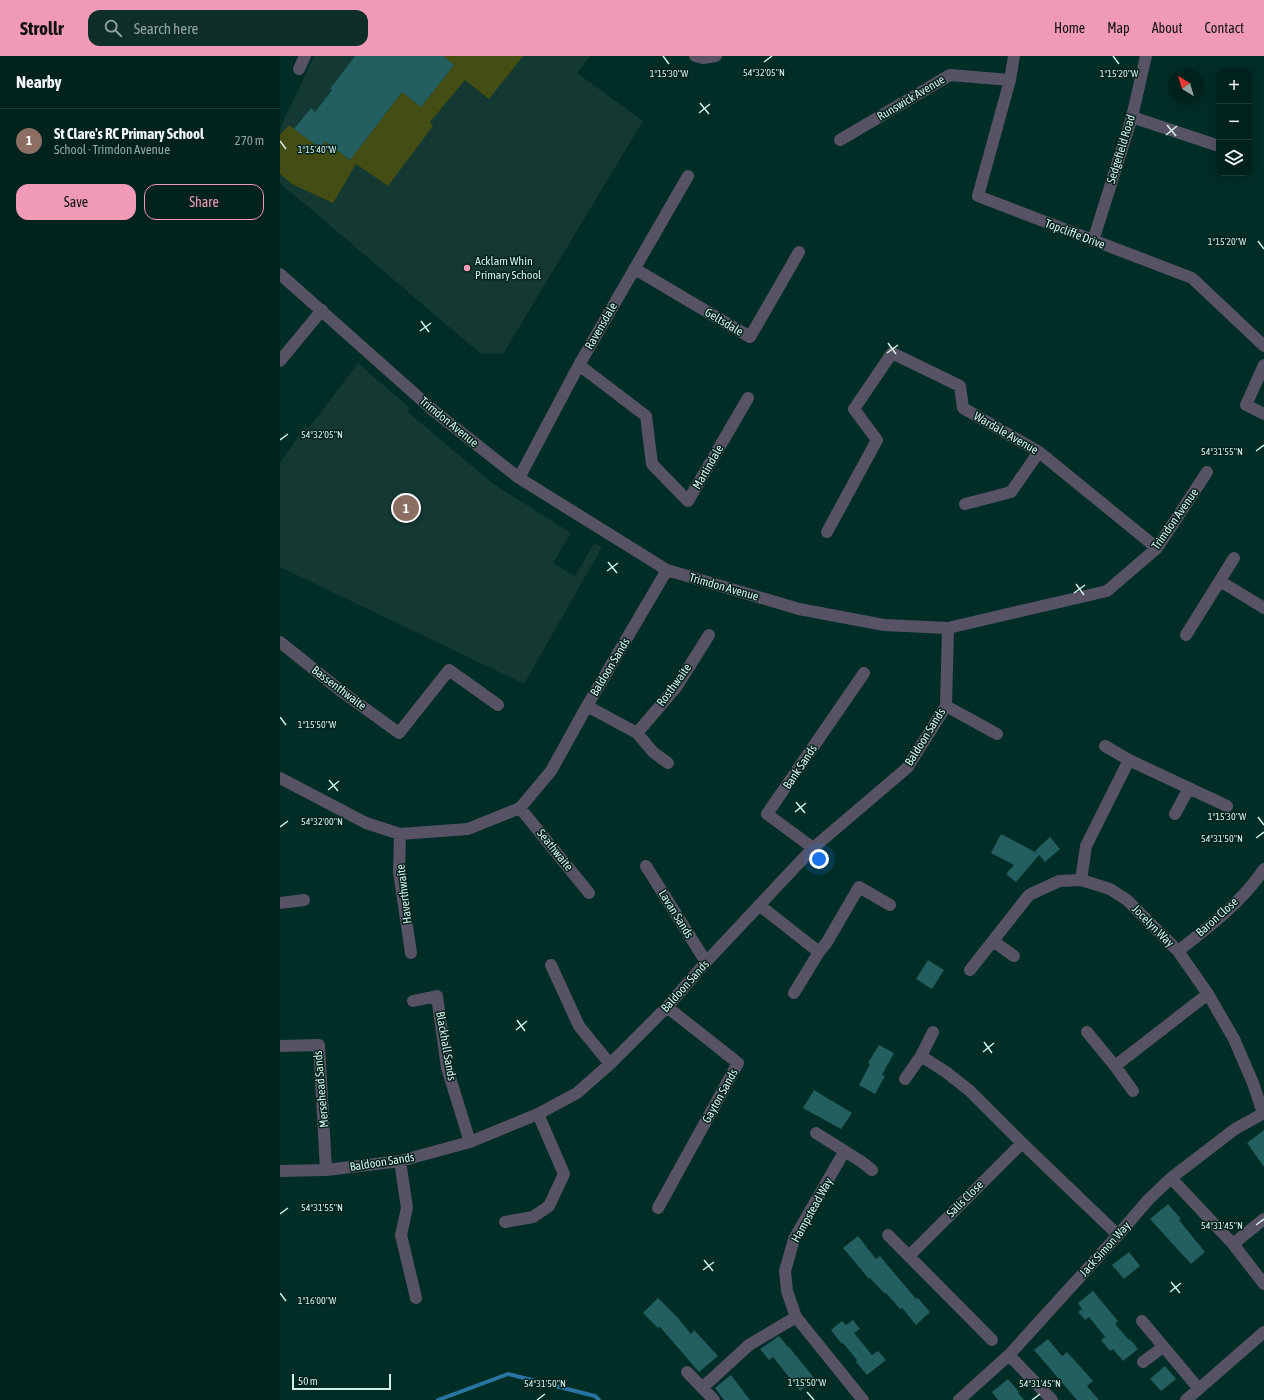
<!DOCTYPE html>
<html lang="en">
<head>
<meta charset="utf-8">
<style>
  body { margin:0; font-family:"Asap Condensed",sans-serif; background:#0e2f29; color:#f1f3f6 }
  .controls { position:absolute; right:12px; top:12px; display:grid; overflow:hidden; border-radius:8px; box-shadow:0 2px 10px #0003 }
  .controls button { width:36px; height:36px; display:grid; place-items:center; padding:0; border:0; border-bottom:1px solid #223f3b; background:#00221c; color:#f1f3f6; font:20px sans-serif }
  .compass { position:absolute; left:888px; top:12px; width:36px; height:36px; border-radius:50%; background:#00221c; box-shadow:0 2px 10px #0003; rotate:322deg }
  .scale { position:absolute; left:12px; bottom:10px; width:99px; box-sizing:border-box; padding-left:4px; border:2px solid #d3efe8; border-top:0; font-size:11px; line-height:14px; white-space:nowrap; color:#d3efe8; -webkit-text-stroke:3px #03221c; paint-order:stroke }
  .you { position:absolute; left:539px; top:803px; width:14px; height:14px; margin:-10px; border:3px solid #fff; border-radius:50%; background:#1a73e8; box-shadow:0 0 0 6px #1a73e833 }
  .badge { display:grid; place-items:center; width:26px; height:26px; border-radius:50%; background:#f09ab6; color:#fff; font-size:13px; font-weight:700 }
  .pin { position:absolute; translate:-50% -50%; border:2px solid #fff; box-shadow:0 1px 4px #0006 }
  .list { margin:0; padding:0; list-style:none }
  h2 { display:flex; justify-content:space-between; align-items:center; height:52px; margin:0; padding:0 16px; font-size:17px }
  h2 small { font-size:13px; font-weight:400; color:#95a4a3 }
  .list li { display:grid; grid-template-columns:26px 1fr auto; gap:12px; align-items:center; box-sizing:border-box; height:64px; padding:0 16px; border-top:1px solid #223f3b }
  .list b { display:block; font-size:15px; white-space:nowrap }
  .list p { margin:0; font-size:13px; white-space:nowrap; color:#95a4a3 }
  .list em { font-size:13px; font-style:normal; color:#95a4a3 }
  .actions { display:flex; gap:8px; padding:12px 16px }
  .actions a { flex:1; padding:9px 0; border:1px solid #f09ab6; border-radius:12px; text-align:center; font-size:14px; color:#f09ab6 }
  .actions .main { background:#f09ab6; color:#111 }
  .icon { flex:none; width:22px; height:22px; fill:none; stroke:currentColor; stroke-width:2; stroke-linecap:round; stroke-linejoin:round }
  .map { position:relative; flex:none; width:984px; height:1344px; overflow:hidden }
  header { display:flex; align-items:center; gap:24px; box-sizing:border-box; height:56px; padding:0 20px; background:#f09ab6; color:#111 }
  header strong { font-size:19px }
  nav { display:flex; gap:22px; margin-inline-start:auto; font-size:14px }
  .search { width:280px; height:36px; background:#0e2f29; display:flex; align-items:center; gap:10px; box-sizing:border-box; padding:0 14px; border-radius:12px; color:#95a4a3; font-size:15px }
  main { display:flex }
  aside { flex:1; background:#00221c }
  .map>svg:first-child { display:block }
  .built { fill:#143832 }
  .green { fill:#444e14 }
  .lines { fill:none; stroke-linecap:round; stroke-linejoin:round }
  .stream { stroke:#2974a1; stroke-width:4 }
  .building { fill:#235e60 }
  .street { stroke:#585364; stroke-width:12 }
  .ticks { fill:none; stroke:#d3efe8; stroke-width:1.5 }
  .poi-dot { fill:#f09ab6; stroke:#03221c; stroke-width:1.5 }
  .labels { text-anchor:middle; stroke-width:3; stroke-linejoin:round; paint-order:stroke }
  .street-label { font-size:12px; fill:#d3efe8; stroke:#03221c }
  .poi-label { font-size:12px; fill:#d3efe8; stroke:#03221c; text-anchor:start }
  .ticks-label { font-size:10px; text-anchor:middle; fill:#d3efe8; stroke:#03221c; stroke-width:3; stroke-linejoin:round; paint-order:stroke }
</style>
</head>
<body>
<header>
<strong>Strollr</strong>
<div class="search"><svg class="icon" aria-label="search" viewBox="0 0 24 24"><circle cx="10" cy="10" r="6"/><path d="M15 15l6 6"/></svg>Search here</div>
<nav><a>Home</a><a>Map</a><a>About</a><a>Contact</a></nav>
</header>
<main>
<aside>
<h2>Nearby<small></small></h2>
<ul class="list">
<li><span class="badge" style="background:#8d6e63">1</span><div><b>St Clare's RC Primary School</b><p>School · Trimdon Avenue</p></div><em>270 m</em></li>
</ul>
<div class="actions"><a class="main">Save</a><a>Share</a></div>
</aside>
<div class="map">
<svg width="984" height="1344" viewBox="0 0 984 1344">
  <rect width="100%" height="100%" fill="#002d26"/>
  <path class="built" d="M 34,0 L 310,0 L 297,17 L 363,65 L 223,298 L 201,298 L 0,127 L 0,72 Z
    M 78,307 L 130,352 L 127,355 L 212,427 L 291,477 L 273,507 L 295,520 L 314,487 L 322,491 L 244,628 L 0,511 L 0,407 L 25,370 L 29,372 Z"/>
  <path class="green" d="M 163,0 L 243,0 L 209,43 L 185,24 L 150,66 L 153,70 L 108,130 L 76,108 L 53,147 L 12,128 L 0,118 L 0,79 L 9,69 L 40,92 L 45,85 L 70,104 L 122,36 L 141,51 L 174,9 Z"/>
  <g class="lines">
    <path class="stream" d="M 158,1344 L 228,1318 L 315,1340 L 319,1344"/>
  </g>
  <path class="building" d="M 75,0 L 163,0 L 174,9 L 141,51 L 122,36 L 70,104 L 45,85 L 40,92 L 14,73 L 31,52 L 35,56 L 52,34 L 50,33 Z
    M 721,778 L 757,797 L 755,795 L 770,781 L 780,793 L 765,806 L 759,799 L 736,826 L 726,818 L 734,809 L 711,797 Z
    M 648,904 L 664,914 L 652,933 L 636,923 Z
    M 599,989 L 614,997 L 602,1019 L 605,1020 L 595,1038 L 579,1029 L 590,1008 L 588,1007 Z
    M 534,1034 L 572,1057 L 561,1073 L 523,1052 Z
    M 984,1074 L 984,1111 L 967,1087 Z
    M 888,1148 L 901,1163 L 899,1164 L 925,1196 L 911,1208 L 870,1163 Z
    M 578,1180 L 596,1203 L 600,1200 L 636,1243 L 638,1242 L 650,1256 L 636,1269 L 622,1252 L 620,1253 L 606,1237 L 605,1238 L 590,1222 L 589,1223 L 563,1192 Z
    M 849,1196 L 860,1210 L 844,1223 L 832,1209 Z
    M 813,1235 L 838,1265 L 835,1268 L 849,1284 L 850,1283 L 858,1293 L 843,1305 L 833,1293 L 830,1295 L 821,1284 L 825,1281 L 809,1261 L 805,1264 L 798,1256 L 802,1253 L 798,1247 Z
    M 378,1242 L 398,1262 L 411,1278 L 414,1274 L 438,1300 L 419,1316 L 380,1271 L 378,1272 L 363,1257 Z
    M 573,1264 L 580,1273 L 574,1277 L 592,1299 L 598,1295 L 606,1304 L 587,1319 L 576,1306 L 577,1304 L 563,1287 L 562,1288 L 551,1274 L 562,1265 L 566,1269 Z
    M 499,1280 L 508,1291 L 509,1291 L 535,1323 L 520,1335 L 493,1301 L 489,1304 L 480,1293 Z
    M 768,1283 L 782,1300 L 787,1296 L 805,1316 L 813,1325 L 807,1330 L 819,1344 L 797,1344 L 754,1294 Z
    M 885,1310 L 896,1323 L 881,1335 L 870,1323 Z
    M 451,1319 L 470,1344 L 444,1344 L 435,1332 Z
    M 728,1323 L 739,1336 L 738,1337 L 744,1344 L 718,1344 L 712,1336 Z"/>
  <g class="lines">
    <path class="street" d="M 415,0 L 423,2 L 436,0
      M 19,13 L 25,0
      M 730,24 L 698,140 L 912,222 L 984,290
      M 852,61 L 939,90
      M 560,84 L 670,19 L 730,24 L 734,0
      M 813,185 L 852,61 L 866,0
      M 355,213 L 470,281 L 519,196
      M 0,218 L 154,355 L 239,422 L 387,514 L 519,553 L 604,569 L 668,572 L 827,535 L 877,492 L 927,416
      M 0,305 L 42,254
      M 299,309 L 366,360 L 372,408 L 408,445 L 468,342
      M 984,309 L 966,349 L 984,358
      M 239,422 L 299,309 L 408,120
      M 685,448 L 731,436 L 759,396
      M 547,476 L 597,384 L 574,353 L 612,297 L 680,330 L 683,352 L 759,396 L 877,492
      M 940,525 L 984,552
      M 906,579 L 954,502
      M 0,586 L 61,635 L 119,677 L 169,614 L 218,649
      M 307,650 L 357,677 L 397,630 L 429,579
      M 666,650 L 717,678
      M 357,677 L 373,696 L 388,707
      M 825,690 L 849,704 L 947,750
      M 0,722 L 86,767 L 120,778 L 188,773 L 240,752 L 271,715 L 307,650 L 387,514
      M 240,752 L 309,837
      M 895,758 L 909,732
      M 120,778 L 119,816 L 131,897
      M 533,792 L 487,758 L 584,617
      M 366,810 L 426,906
      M 801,824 L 806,790 L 849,704
      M 0,847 L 24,844
      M 479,849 L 539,896 L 547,886 L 579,831 L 610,849
      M 713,885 L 734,900
      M 898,895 C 929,871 962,846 984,813
      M 271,909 L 299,970 L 330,1008
      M 690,914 L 749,839 L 779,825 L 801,824 L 830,833 L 847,844 L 898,895 L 928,938 L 954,983 L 973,1027 L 983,1057
      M 514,937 L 539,896
      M 133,945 L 157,940 L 167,1012 L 190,1086
      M 807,976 L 835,1010 L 853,1035
      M 0,990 L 39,989 L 46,1114
      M 641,1000 L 666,1016 L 690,1035 L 742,1087 L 838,1179
      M 835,1010 L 928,938
      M 625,1023 L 641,1000 L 653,976
      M 536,1077 L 582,1106 L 592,1114
      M 564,1096 L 514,1183 L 505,1215 L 507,1235 L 516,1261 L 583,1344
      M 120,1105 L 127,1152 L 121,1179 L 136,1242
      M 0,1115 L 46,1114 L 120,1105 L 190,1086 L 258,1058 L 297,1037 L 330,1008 L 387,951 L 426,906 L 533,792 L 627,712 L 666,650 L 668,572
      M 891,1122 L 953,1188 L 984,1228
      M 378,1152 L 458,1007 L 387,951
      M 225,1166 L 253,1161 L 269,1150 L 284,1118 L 258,1058
      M 608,1179 L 712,1284
      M 953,1188 L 984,1163
      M 629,1200 L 742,1087
      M 862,1265 L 919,1333
      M 729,1299 L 772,1344
      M 863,1306 L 883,1291
      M 407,1316 L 434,1344
      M 422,1332 L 469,1289 L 516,1261
      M 679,1344 L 729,1299 L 838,1179 L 868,1144 L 891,1122 L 955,1073 L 984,1057
      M 906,1344 L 984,1276"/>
  </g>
  <path class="ticks" d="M 383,0 L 389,8M 833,0 L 839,8M 484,6 L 492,0M 420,47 L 429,58M 419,57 L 430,48M 887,69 L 896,80M 886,79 L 897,70M 0,85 L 6,93M 978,185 L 984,193M 141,265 L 149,276M 140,275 L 151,267M 608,287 L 616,298M 607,297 L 618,289M 0,384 L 8,378M 976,395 L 984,389M 328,506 L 337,517M 327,515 L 338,507M 796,528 L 804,539M 794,537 L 805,529M 0,661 L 6,669M 49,724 L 58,735M 48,734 L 59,725M 516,746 L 525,757M 515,756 L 526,747M 978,761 L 984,769M 0,771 L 8,765M 976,782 L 984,776M 237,964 L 245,975M 236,974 L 247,965M 704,986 L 712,997M 703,996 L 714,987M 0,1158 L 8,1152M 976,1169 L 984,1163M 424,1204 L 433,1215M 423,1214 L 434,1206M 891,1226 L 900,1237M 890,1236 L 901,1227M 0,1237 L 6,1245M 527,1336 L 534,1344M 257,1344 L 265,1338M 752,1344 L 760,1338"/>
  <circle class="poi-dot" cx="187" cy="212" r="4"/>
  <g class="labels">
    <g class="street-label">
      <text transform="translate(631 42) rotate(-31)" y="4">Runswick Avenue</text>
      <text transform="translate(841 93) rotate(-73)" y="4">Sedgefield Road</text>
      <text transform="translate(795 178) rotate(21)" y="4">Topcliffe Drive</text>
      <text transform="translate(444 266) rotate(31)" y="4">Geltsdale</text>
      <text transform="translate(321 270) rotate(-60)" y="4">Ravensdale</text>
      <text transform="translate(169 366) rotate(39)" y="4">Trimdon Avenue</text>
      <text transform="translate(726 377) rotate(30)" y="4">Wardale Avenue</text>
      <text transform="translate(428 411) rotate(-60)" y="4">Martindale</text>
      <text transform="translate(895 463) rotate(-55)" y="4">Trimdon Avenue</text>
      <text transform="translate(444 531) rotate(16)" y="4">Trimdon Avenue</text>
      <text transform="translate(330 611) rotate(-59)" y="4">Baldoon Sands</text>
      <text transform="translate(394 629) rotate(-54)" y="4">Rosthwaite</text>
      <text transform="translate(59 632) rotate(37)" y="4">Bassenthwaite</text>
      <text transform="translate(645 681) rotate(-58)" y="4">Baldoon Sands</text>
      <text transform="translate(520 711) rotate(-56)" y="4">Bank Sands</text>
      <text transform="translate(275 794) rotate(51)" y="4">Seathwaite</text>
      <text transform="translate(124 838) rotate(-97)" y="4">Haverthwaite</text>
      <text transform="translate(396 858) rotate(58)" y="4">Lavan Sands</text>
      <text transform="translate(937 861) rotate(-42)" y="4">Baron Close</text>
      <text transform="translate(873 870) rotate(45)" y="4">Jocelyn Way</text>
      <text transform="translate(405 930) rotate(-48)" y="4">Baldoon Sands</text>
      <text transform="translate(166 990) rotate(80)" y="4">Blackhall Sands</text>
      <text transform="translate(41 1033) rotate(-95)" y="4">Mersehead Sands</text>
      <text transform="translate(440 1040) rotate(-61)" y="4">Gayton Sands</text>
      <text transform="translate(102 1106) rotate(-9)" y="4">Baldoon Sands</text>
      <text transform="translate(685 1143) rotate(-45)" y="4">Salis Close</text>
      <text transform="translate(532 1154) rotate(-61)" y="4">Hampstead Way</text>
      <text transform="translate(825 1193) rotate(-48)" y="4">Jack Simon Way</text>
    </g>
    <g class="poi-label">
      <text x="195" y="209">Acklam Whin<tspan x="195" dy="14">Primary School</tspan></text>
    </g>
  </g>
  <g class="ticks-label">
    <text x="484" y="20">54°32'05"N</text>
    <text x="389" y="21">1°15'30"W</text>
    <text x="839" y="21">1°15'20"W</text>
    <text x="37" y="97">1°15'40"W</text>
    <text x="947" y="189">1°15'20"W</text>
    <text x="42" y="382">54°32'05"N</text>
    <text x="942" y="399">54°31'55"N</text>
    <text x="37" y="672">1°15'50"W</text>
    <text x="947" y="764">1°15'30"W</text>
    <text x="42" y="769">54°32'00"N</text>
    <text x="942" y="786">54°31'50"N</text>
    <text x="42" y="1155">54°31'55"N</text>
    <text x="942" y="1173">54°31'45"N</text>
    <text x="37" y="1248">1°16'00"W</text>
    <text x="527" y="1330">1°15'50"W</text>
    <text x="265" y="1331">54°31'50"N</text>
    <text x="760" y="1331">54°31'45"N</text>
  </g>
</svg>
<div class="controls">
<button>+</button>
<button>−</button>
<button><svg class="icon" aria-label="layers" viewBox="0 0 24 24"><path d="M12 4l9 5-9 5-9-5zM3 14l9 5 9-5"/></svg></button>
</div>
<svg class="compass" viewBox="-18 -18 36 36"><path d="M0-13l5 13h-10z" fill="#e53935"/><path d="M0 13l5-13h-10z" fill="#95a4a3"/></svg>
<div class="scale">50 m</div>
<div class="you"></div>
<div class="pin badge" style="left:126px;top:452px;background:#8d6e63">1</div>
</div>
</main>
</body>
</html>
